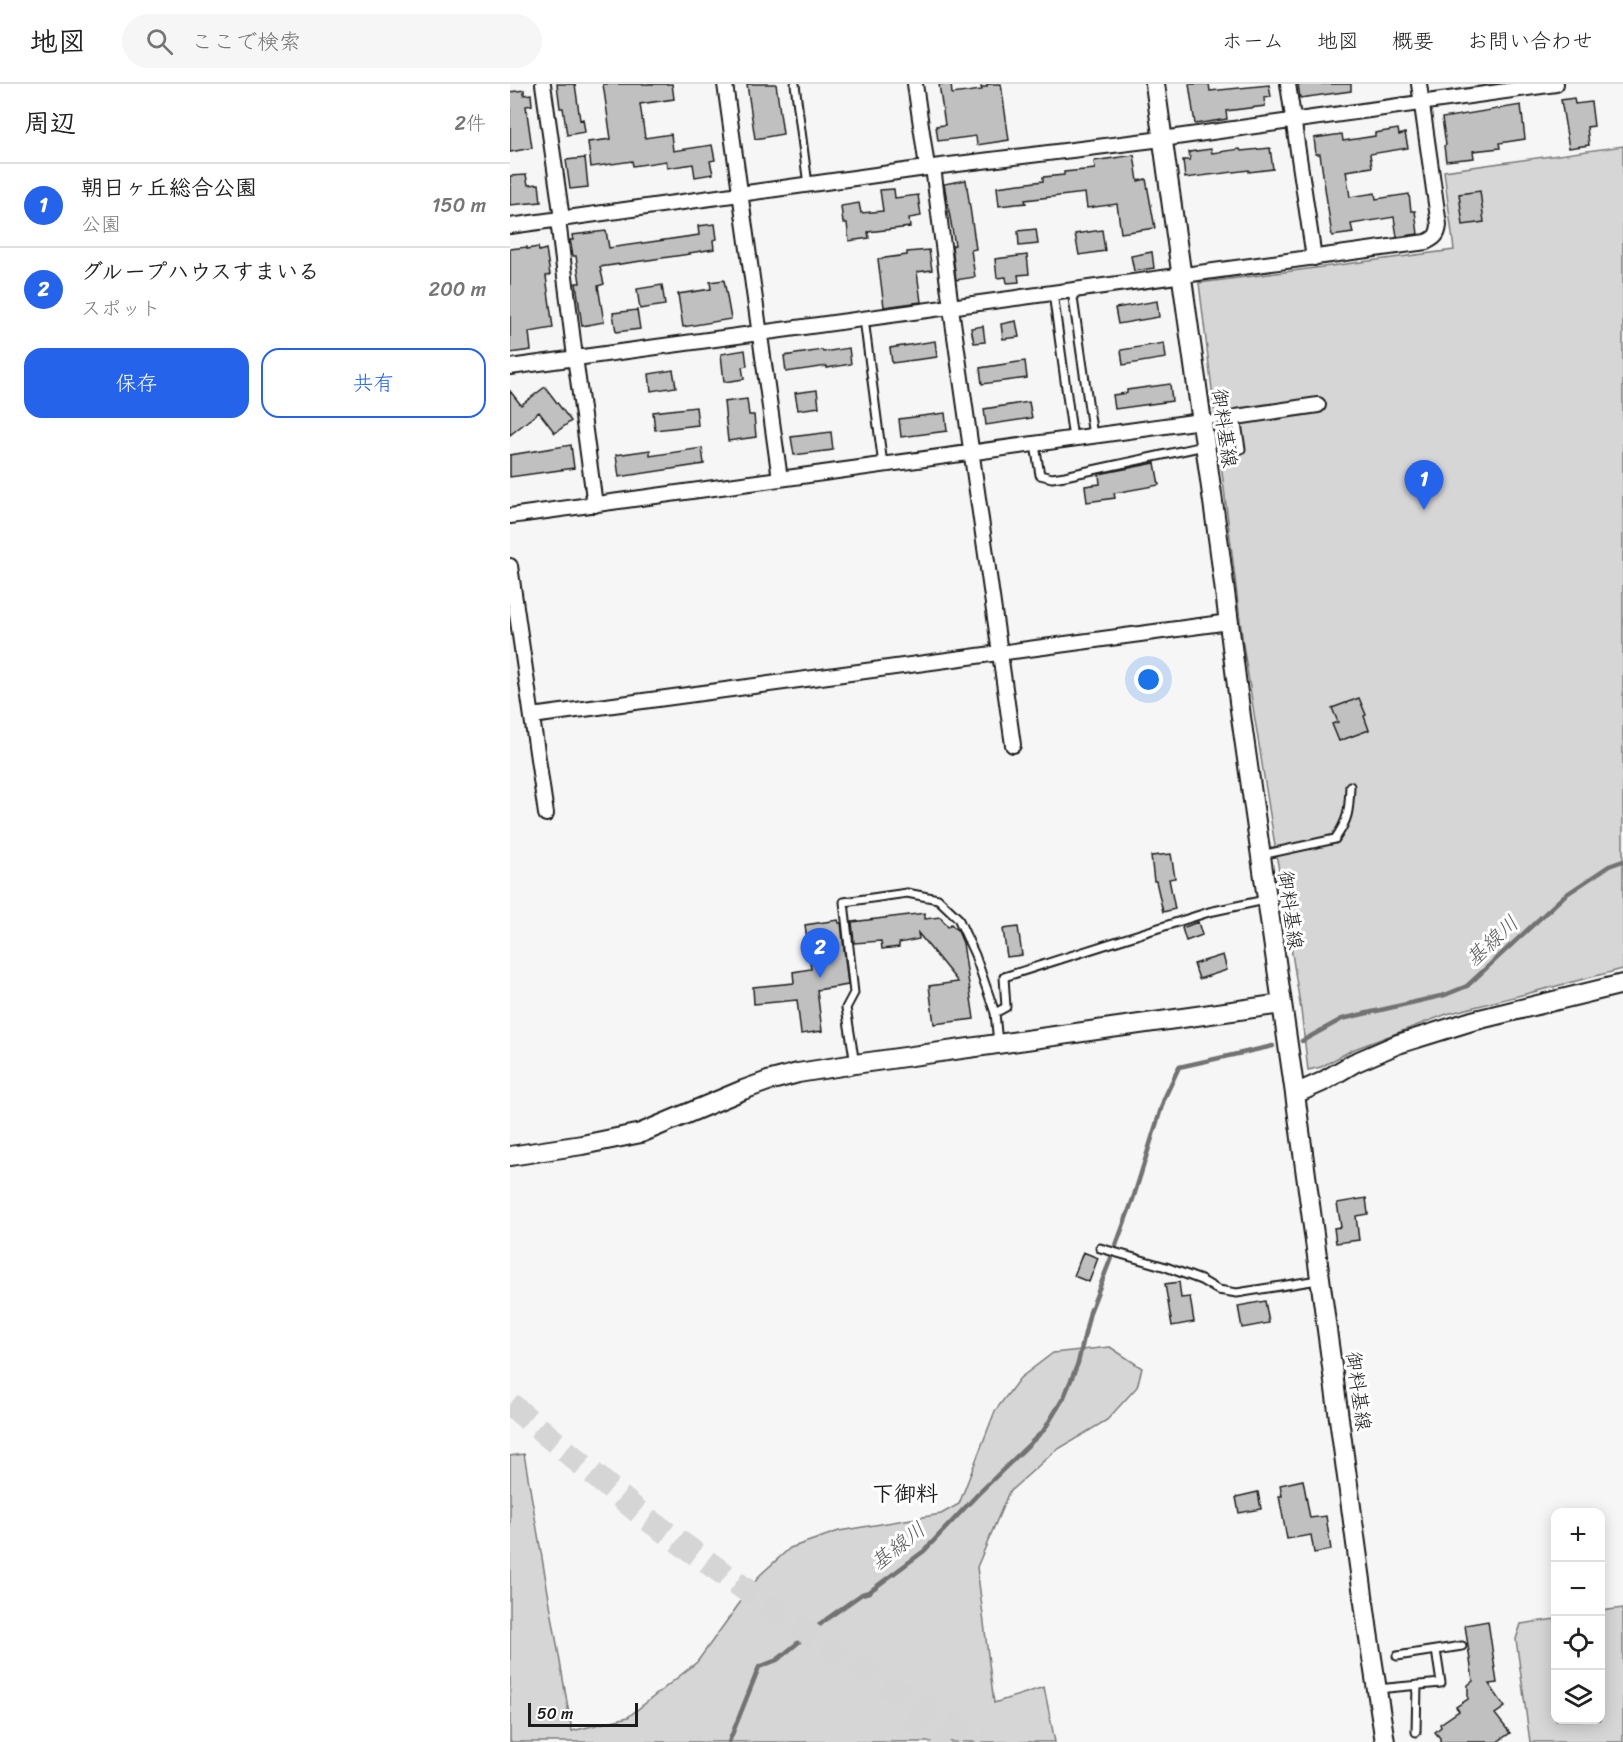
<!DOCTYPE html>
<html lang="ja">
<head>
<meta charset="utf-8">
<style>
  body { margin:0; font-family:Sriracha,"Klee One",sans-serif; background:#f6f6f6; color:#222 }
  .controls { position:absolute; right:18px; bottom:18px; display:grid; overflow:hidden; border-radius:12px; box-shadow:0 3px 15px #0003 }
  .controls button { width:54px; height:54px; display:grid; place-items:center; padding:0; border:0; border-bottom:2px solid #e0e0e0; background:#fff; color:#222; font:30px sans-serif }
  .scale { position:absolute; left:18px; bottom:15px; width:110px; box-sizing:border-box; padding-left:6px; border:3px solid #1c1c1c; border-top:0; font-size:16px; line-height:21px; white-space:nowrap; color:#1c1c1c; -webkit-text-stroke:4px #fff; paint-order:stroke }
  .you { position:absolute; left:639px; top:596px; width:21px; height:21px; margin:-15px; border:4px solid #fff; border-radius:50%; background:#1a73e8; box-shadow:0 0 0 9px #1a73e833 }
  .badge { display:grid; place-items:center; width:39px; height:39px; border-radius:50%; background:#2563eb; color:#fff; font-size:20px; font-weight:700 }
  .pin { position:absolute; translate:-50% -50px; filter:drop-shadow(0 2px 3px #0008) }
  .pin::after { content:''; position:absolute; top:32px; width:21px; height:18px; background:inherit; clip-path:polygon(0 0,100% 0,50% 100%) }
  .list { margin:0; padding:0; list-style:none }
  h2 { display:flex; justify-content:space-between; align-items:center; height:78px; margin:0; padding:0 24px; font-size:26px }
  h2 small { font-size:20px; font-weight:400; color:#767676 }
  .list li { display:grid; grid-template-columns:39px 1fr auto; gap:18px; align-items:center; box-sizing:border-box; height:84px; padding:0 24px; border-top:2px solid #e0e0e0 }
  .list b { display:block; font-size:22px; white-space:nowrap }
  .list p { margin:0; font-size:20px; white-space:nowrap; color:#767676 }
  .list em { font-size:20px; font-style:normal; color:#767676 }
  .actions { display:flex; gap:12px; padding:18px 24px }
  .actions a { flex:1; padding:14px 0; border:2px solid #2563eb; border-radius:18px; text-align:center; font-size:21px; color:#2563eb }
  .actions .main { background:#2563eb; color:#fff }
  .icon { flex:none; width:33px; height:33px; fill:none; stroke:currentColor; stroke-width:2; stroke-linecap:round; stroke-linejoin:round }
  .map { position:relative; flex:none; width:1113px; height:1658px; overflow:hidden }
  header { display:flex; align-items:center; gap:36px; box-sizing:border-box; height:84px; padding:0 30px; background:#fff; border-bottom:2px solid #e0e0e0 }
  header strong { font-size:28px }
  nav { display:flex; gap:33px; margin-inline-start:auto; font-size:21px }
  .search { width:420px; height:54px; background:#f6f6f6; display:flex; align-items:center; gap:15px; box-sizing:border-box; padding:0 21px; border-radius:33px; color:#767676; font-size:22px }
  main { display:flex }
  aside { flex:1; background:#fff }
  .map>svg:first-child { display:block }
  .green { fill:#d6d6d6; stroke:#797979; stroke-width:1.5 }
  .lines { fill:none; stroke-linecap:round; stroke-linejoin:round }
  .stream { stroke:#727272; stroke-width:4.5 }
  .building { fill:#c0c0c0; stroke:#1c1c1c; stroke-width:1.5 }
  .highway-tunnel { stroke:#d5d5d5; stroke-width:24; stroke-dasharray:24 12; stroke-linecap:butt }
  .lane-casing { stroke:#1c1c1c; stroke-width:11 }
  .street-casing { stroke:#1c1c1c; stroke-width:18 }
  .secondary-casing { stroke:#1c1c1c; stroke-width:22 }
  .lane { stroke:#fff; stroke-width:7 }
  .street { stroke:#fff; stroke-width:14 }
  .secondary { stroke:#fff; stroke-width:18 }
  .labels { text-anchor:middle; stroke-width:6; stroke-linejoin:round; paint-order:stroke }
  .street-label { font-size:20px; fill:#1c1c1c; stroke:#fff }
  .water-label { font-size:21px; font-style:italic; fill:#5d5d5d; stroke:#fff }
  .quarter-label { font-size:22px; font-weight:bold; fill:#1c1c1c; stroke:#fff }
</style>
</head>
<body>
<header>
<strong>地図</strong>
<div class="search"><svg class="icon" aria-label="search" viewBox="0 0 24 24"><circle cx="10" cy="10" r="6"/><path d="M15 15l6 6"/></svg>ここで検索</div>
<nav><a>ホーム</a><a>地図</a><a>概要</a><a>お問い合わせ</a></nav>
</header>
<main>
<aside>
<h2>周辺<small>2件</small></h2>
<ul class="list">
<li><span class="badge">1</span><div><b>朝日ヶ丘総合公園</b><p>公園</p></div><em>150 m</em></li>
<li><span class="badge">2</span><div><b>グループハウスすまいる</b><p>スポット</p></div><em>200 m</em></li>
</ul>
<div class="actions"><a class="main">保存</a><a>共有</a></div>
</aside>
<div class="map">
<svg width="1113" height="1658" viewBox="0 0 1113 1658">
  <rect width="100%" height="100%" fill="#f6f6f6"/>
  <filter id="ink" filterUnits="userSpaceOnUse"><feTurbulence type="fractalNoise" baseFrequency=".0167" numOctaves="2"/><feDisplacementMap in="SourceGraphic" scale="12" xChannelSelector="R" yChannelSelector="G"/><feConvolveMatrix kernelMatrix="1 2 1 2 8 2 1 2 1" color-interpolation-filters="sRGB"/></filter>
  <g filter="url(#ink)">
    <path class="green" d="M 1113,62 L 1113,885 L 937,930 L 842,966 L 811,983 L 798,986 L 791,926 L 733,560 L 689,199 L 944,166 L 934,87 Z
      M 600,1263 L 632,1284 L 627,1303 L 597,1336 L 545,1367 L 499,1408 L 467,1483 L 484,1619 L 534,1603 L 545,1658 L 0,1658 L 0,1372 L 14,1370 L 62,1647 L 118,1633 L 187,1578 L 250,1491 L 280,1464 L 329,1447 L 431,1430 L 449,1420 L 485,1327 L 510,1294 L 543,1269 Z
      M 1113,1524 L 1113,1658 L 1020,1658 L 1006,1555 L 1011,1540 L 1045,1535 L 1046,1636 L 1090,1636 L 1091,1527 Z"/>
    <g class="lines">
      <path class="stream" d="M 792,957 L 832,935 L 935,911 L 957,902 L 1054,812 L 1099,782 L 1113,777
        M 605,1164 L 623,1115 L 654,1015 L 669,983 L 763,962
        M 219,1658 L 249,1583 L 267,1576 L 318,1534 L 352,1510 L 359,1508 L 414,1467 L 468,1410 L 534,1346 L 554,1313 L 568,1279 L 580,1228 L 601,1174"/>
    </g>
    <path class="building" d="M 47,0 L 65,0 L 70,36 L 73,35 L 75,48 L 57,51 L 53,24 L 50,24 Z
      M 93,0 L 162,0 L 164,15 L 130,20 L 135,54 L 161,50 L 163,67 L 202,61 L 205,76 L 200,77 L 203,90 L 185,93 L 183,80 L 157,84 L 156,77 L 123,82 L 122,77 L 81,83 L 78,58 L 101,55 Z
      M 237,0 L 266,0 L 273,50 L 245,55 Z
      M 429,0 L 441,0 L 442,10 L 472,6 L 471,3 L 477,3 L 477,0 L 491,0 L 499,56 L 467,61 L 466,52 L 428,57 L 426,42 L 435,41 Z
      M 679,0 L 699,0 L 700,7 L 759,1 L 761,13 L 754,14 L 755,22 L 716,27 L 717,35 L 685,40 Z
      M 788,0 L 841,0 L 841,7 L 790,14 Z
      M 14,6 L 14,11 L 21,10 L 22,21 L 16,22 L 22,64 L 0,68 L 0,8 Z
      M 1064,14 L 1065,20 L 1081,18 L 1084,42 L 1077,43 L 1079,61 L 1059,64 L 1051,16 Z
      M 1011,21 L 1015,55 L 989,59 L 990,64 L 963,67 L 964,74 L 936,77 L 934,62 L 936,61 L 932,34 Z
      M 888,45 L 889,51 L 895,49 L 898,64 L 860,70 L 862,83 L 836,87 L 840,113 L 865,109 L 866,115 L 899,110 L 901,127 L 905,127 L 908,150 L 887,153 L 884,133 L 841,140 L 843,149 L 822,152 L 810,70 L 806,70 L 804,54 L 832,50 L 833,57 L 865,52 L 865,49 Z
      M 760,64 L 763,85 L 739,88 L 739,86 L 675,94 L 673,76 L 680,76 L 679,68 L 701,65 L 702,69 L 730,65 L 731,67 Z
      M 624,71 L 628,97 L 636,95 L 645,144 L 611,149 L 607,120 L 577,124 L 575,109 L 515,116 L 516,119 L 489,122 L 487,103 L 533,97 L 533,93 L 554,91 L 554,88 L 585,85 L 584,77 Z
      M 75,74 L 78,103 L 60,105 L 56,76 Z
      M 16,91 L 18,101 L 29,100 L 31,118 L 0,121 L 0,92 Z
      M 456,96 L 466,165 L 461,166 L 465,193 L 446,196 L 442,162 L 445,161 L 434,100 Z
      M 384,105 L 385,114 L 408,111 L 411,132 L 399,134 L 400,143 L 358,148 L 359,154 L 339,157 L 337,139 L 333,139 L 331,122 L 349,119 L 351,129 L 373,127 L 370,106 Z
      M 970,107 L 974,138 L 953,141 L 949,110 Z
      M 205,140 L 207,155 L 203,156 L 204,165 L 179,169 L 180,170 L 90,183 L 94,200 L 88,202 L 94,238 L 72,242 L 66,199 L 70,199 L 66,172 L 63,172 L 60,156 L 63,156 L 62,151 L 96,147 L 99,164 L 189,151 L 188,142 Z
      M 526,145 L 528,160 L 509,162 L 508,147 Z
      M 592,146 L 595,167 L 569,171 L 565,150 Z
      M 17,163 L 17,165 L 28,163 L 29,167 L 36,165 L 40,191 L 36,192 L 43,244 L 19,248 L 21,266 L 0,269 L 0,165 Z
      M 419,166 L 422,186 L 407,188 L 411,218 L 374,223 L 368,175 L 397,171 L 397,168 Z
      M 642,168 L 644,184 L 624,187 L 621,172 Z
      M 517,171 L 519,190 L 508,191 L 509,198 L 497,199 L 496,193 L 487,194 L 485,175 Z
      M 214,196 L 221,235 L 173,243 L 168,210 L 201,205 L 200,198 Z
      M 152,201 L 155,221 L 130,225 L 127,205 Z
      M 647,217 L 649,233 L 608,240 L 605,224 Z
      M 127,226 L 130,245 L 106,248 L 103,229 Z
      M 506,237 L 509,253 L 493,255 L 491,240 Z
      M 473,242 L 475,258 L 464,259 L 461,244 Z
      M 425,257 L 427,273 L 382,279 L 380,264 Z
      M 654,259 L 656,274 L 613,281 L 611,266 Z
      M 339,264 L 341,280 L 317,284 L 317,282 L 276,288 L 274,272 L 312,266 L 313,268 Z
      M 235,266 L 237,282 L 232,283 L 234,295 L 214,298 L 211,270 Z
      M 515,277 L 517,294 L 472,300 L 470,284 Z
      M 163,286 L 166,303 L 141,307 L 139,290 Z
      M 660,300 L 662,317 L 605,325 L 603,311 L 617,309 L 617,306 Z
      M 35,303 L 61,337 L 45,349 L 29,328 L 0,351 L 0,307 L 11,321 Z
      M 307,306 L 309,323 L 288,326 L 285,309 Z
      M 237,315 L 239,331 L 244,331 L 246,353 L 218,357 L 214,318 Z
      M 519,318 L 522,334 L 476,341 L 474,325 Z
      M 186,323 L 188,341 L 145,346 L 143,328 Z
      M 435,329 L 437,347 L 391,353 L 389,335 Z
      M 321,348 L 323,366 L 284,371 L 281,353 Z
      M 61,361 L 64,384 L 0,393 L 0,371 Z
      M 192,364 L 194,380 L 109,393 L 106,371 L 140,366 L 140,372 Z
      M 645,379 L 649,401 L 604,409 L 605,414 L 577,418 L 575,402 L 590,400 L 589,390 Z
      M 849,614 L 856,631 L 854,632 L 859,646 L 829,657 L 822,640 L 828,638 L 822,624 Z
      M 661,770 L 665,794 L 659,795 L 665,825 L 653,828 L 646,797 L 644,797 L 641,772 Z
      M 415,829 L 415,835 L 430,833 L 438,843 L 441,840 L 448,847 L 453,859 L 464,935 L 424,940 L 419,902 L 448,898 L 408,849 L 409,855 L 389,859 L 389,863 L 372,865 L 371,857 L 344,859 L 342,838 Z
      M 328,836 L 329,839 L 331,839 L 338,901 L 307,906 L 312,947 L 291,950 L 287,916 L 244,920 L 243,903 L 284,899 L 283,888 L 301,885 L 295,841 Z
      M 688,838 L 692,851 L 676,857 L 672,844 Z
      M 508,843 L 512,871 L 497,873 L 493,845 Z
      M 713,871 L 717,886 L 689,895 L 684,880 Z
      M 856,1114 L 858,1130 L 846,1132 L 849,1156 L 826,1159 L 824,1144 L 831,1143 L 827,1119 Z
      M 573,1168 L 588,1174 L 579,1198 L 564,1192 Z
      M 669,1198 L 671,1214 L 680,1213 L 684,1238 L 662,1242 L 655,1200 Z
      M 755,1217 L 759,1239 L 732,1244 L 728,1222 Z
      M 793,1396 L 800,1434 L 816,1432 L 821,1466 L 804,1469 L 801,1451 L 777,1455 L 769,1412 L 772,1412 L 770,1401 Z
      M 748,1408 L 751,1425 L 729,1429 L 726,1413 Z
      M 978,1537 L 987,1599 L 979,1600 L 995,1623 L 985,1630 L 1000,1649 L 987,1658 L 930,1658 L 930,1654 L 925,1648 L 931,1643 L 930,1640 L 949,1627 L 946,1623 L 958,1615 L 958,1601 L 963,1597 L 955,1541 Z"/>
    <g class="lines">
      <path class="highway-tunnel" d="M 0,1320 L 132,1431 L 261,1524 L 379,1603 L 472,1658
        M 395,1632 L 439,1658"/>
      <defs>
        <path id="lane" d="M 285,0 L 298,101
          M 562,207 L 583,352
          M 543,209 L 563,355
          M 354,235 L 373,381
          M 694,337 L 726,333 L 731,365
          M 525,361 L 530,391 L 542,394 L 555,392 L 694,362
          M 751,771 L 825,755 C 839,735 839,726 840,702
          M 488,959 L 485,929 L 496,923 L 494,893 L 699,828 L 755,816
          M 345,980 L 336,924 L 344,909 L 334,818 L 397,809 L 428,815 L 448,834 L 465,871 L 485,929
          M 590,1164 L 656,1183 L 691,1196 L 708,1206 L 727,1209 L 808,1196
          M 926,1566 L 952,1562
          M 867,1605 L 931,1599 L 926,1566 L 887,1572
          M 906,1648 L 907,1601"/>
        <path id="street" d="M 33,0 L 52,135
          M 215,0 L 270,395
          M 405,0 L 417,83
          M 778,0 L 804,174
          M 423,83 L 441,224 L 503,661
          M 48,136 L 65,273 L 85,421
          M 0,142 L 423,83 L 652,55 L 1046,0
          M 0,283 L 916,158 C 925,154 928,151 929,141 L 909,0
          M 726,333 L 808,321
          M 0,432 L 691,337
          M 0,482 L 36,730
          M 22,632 L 719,538"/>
        <path id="secondary" d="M 645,0 L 709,461 L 731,633 L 785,1010 L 858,1548 L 875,1658
          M 785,1010 L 812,998 L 844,979 L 888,960 L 962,937 L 1113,900
          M 0,1072 L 72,1061 L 131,1049 L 233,1006 L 258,997 L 288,989 L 345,980 L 772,920"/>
      </defs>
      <use href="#lane" class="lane-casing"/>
      <use href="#street" class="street-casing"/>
      <use href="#secondary" class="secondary-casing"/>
      <use href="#lane" class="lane"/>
      <use href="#street" class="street"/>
      <use href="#secondary" class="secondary"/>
    </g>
  </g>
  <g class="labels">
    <g class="street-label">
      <text transform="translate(715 344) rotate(82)" y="7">御料基線</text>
      <text transform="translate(781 826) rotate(82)" y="7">御料基線</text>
      <text transform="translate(849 1307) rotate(82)" y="7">御料基線</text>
    </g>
    <g class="water-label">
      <text transform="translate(982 857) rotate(-43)" y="7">基線川</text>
      <text transform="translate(388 1462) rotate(-38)" y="7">基線川</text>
    </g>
    <g class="quarter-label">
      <text x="395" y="1417">下御料</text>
    </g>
  </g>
</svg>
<div class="controls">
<button>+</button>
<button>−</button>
<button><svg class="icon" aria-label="locate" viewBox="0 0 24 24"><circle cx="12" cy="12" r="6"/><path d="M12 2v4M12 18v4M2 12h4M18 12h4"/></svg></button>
<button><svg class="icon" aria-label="layers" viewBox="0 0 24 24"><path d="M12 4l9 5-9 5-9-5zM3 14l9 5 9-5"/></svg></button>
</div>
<div class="scale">50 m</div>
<div class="you"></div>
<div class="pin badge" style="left:914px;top:426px">1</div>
<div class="pin badge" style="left:310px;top:894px">2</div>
</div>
</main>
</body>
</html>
